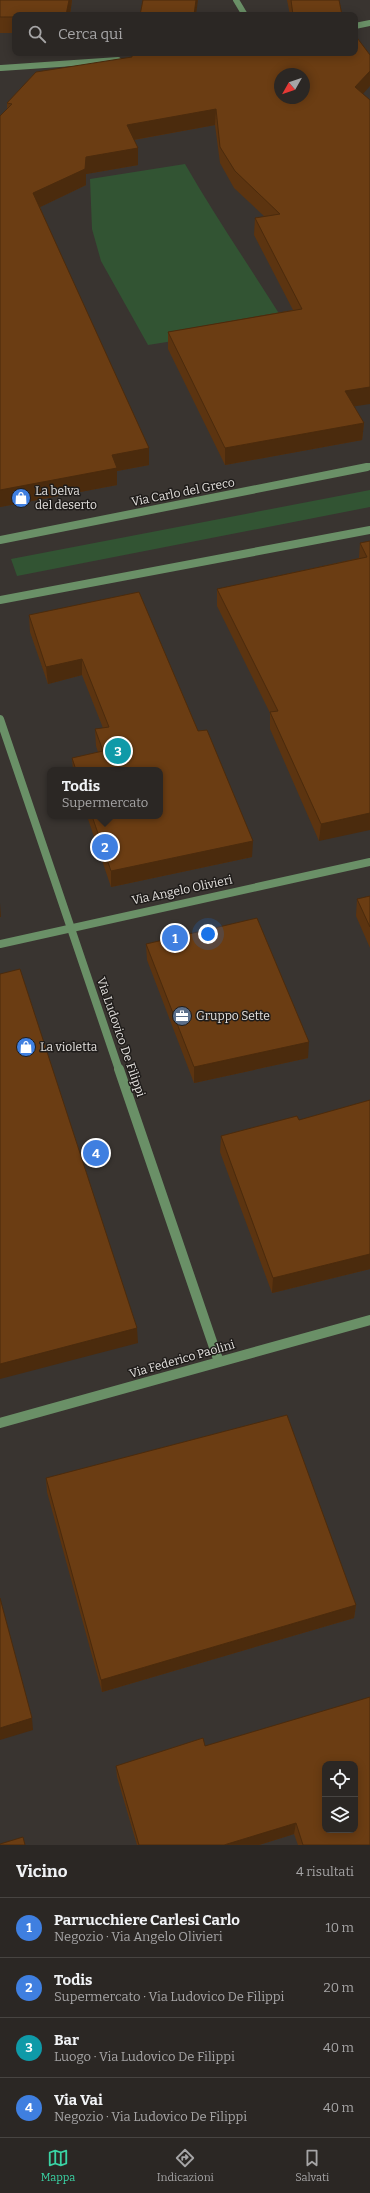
<!DOCTYPE html>
<html lang="it">
<head>
<meta charset="utf-8">
<style>
  body { margin:0; font-family:Bitter,serif; background:#373331; color:#f1f3f6 }
  .controls { position:absolute; right:12px; bottom:12px; display:grid; overflow:hidden; border-radius:8px; box-shadow:0 2px 10px #0003 }
  .controls button { width:36px; height:36px; display:grid; place-items:center; padding:0; border:0; border-bottom:1px solid #474441; background:#2b2724; color:#f1f3f6; font:20px sans-serif }
  .compass { position:absolute; left:274px; top:68px; width:36px; height:36px; border-radius:50%; background:#2b2724; box-shadow:0 2px 10px #0003; rotate:230deg }
  .you { position:absolute; left:208px; top:934px; width:14px; height:14px; margin:-10px; border:3px solid #fff; border-radius:50%; background:#1a73e8; box-shadow:0 0 0 6px #1a73e833 }
  .badge { display:grid; place-items:center; width:26px; height:26px; border-radius:50%; background:#3ad4a5; color:#fff; font-size:13px; font-weight:700 }
  .pin { position:absolute; translate:-50% -50%; border:2px solid #fff; box-shadow:0 1px 4px #0006 }
  .popup { position:absolute; left:47px; top:767px; width:116px; height:52px; box-sizing:border-box; display:grid; place-content:center; border-radius:8px; background:#2b2724; filter:drop-shadow(0 1px 3px #0005); font-size:13px; white-space:nowrap; color:#a6a5a6 }
  .popup b { font-size:15px; color:#f1f3f6 }
  .popup::after { content:''; position:absolute; left:50%; top:100%; margin-left:-8px; border:8px solid transparent; border-top-color:#2b2724 }
  .list { margin:0; padding:0; list-style:none }
  h2 { display:flex; justify-content:space-between; align-items:center; height:52px; margin:0; padding:0 16px; font-size:17px }
  h2 small { font-size:13px; font-weight:400; color:#a6a5a6 }
  .list li { display:grid; grid-template-columns:26px 1fr auto; gap:12px; align-items:center; box-sizing:border-box; height:60px; padding:0 16px; border-top:1px solid #474441 }
  .list b { display:block; font-size:15px; white-space:nowrap }
  .list p { margin:0; font-size:13px; white-space:nowrap; color:#a6a5a6 }
  .list em { font-size:13px; font-style:normal; color:#a6a5a6 }
  .icon { flex:none; width:22px; height:22px; fill:none; stroke:currentColor; stroke-width:2; stroke-linecap:round; stroke-linejoin:round }
  .map { position:relative; flex:none; width:370px; height:1845px; overflow:hidden }
  .search { position:absolute; background:#2b2724; box-shadow:0 2px 10px #0003; left:12px; right:12px; top:12px; height:44px; display:flex; align-items:center; gap:10px; box-sizing:border-box; padding:0 14px; border-radius:8px; color:#a6a5a6; font-size:15px }
  .sheet { height:292px; background:#2b2724 }
  nav { display:flex; justify-content:space-around; align-items:center; box-sizing:border-box; height:56px; border-top:1px solid #474441; background:#2b2724; font-size:11px; color:#a6a5a6 }
  nav a { display:grid; justify-items:center; gap:2px }
  nav .on { color:#3ad4a5 }
  .map>svg:first-child { display:block }
  .green { fill:#325433 }
  .lines { fill:none; stroke-linecap:round; stroke-linejoin:round }
  .service { stroke:#6a9067; stroke-width:6 }
  .minor-far2 { stroke:#6a9067; stroke-width:6 }
  .minor-far1 { stroke:#6a9067; stroke-width:8 }
  .minor { stroke:#6a9067; stroke-width:10 }
  .wall { fill:#5c3410 }
  .shaded-wall { fill:#4b2b0d }
  .building { fill:#6b3d13; stroke:#4b2b0d; fill-rule:evenodd }
  .labels { text-anchor:middle; stroke-width:3; stroke-linejoin:round; paint-order:stroke }
  .poi-label { font-size:12px; fill:#e4e1de; stroke:#1f1c1a; text-anchor:start }
  .street-label { font-size:12px; fill:#e4e1de; stroke:#1f1c1a }
</style>
</head>
<body>
<div class="map">
<svg width="370" height="1845" viewBox="0 0 370 1845">
  <rect width="100%" height="100%" fill="#393430"/>
  <path class="green" d="M 185,164 C 216,218 252,270 285,323 L 148,345 L 101,261 L 92,229 L 90,179 Z
    M 370,490 L 370,507 L 17,576 L 11,559 Z"/>
  <g class="lines">
    <path class="service" d="M 236,0 L 245,15"/>
    <path class="minor-far2" d="M 355,26 L 370,23
      M 1,68 L 118,60
      M 362,468 L 370,466"/>
    <path class="minor-far1" d="M 0,540 L 367,467
      M 0,600 L 370,530
      M 0,719 L 119,1070
      M 0,944 L 370,862"/>
    <path class="minor" d="M 119,1069 L 219,1362
      M 0,1423 L 370,1320"/>
  </g>
  <path class="wall" d="M 0,0 L 72,0 L 70,15 L 15,15 L 15,33 L 0,33 Z
    M 287,0 L 339,0 L 342,15 L 290,15 Z
    M 132,57 L 363,94 L 354,407 L 364,423 L 362,440 L 225,465 L 168,349 L 168,332 L 293,310 L 254,235 L 255,218 L 265,217 L 234,188 L 220,163 L 215,125 L 134,140 L 138,148 L 138,165 L 86,174 L 86,185 L 40,207 L 149,465 L 117,471 L 117,485 L 0,507 L 0,116 L 7,109 L 7,103 Z
    M 370,541 L 319,841 L 270,729 L 270,713 L 217,606 L 217,589 L 359,558 L 360,543 Z
    M 139,592 L 252,857 L 111,887 L 87,816 L 160,816 L 160,770 L 73,770 L 72,758 L 98,752 L 96,746 L 95,729 L 103,728 L 82,675 L 48,684 L 30,632 L 29,615 Z
    M 370,896 L 370,948 L 356,916 L 357,899 Z
    M 146,944 L 308,1058 L 194,1083 L 147,960 Z
    M 370,1100 L 370,1269 L 272,1293 L 220,1152 L 221,1136 L 299,1120 Z
    M 46,1478 L 356,1605 L 354,1618 L 102,1692 L 47,1492 Z
    M 205,1746 L 370,1845 L 298,1845 L 294,1834 L 259,1845 L 137,1845 L 117,1777 L 116,1766 Z"/>
  <path class="shaded-wall" d="M 69,0 L 72,0 L 70,15 L 66,15 Z
    M 196,0 L 198,0 L 196,15 L 194,15 Z
    M 370,71 L 370,86 L 354,104 L 355,87 Z
    M 216,109 L 215,125 L 127,141 L 127,125 Z
    M 138,148 L 138,165 L 86,174 L 86,185 L 34,210 L 33,193 L 86,157 Z
    M 370,387 L 370,404 L 344,408 L 345,391 Z
    M 364,423 L 362,440 L 225,465 L 225,448 Z
    M 149,448 L 149,465 L 117,471 L 117,485 L 0,507 L 0,490 L 112,455 Z
    M 82,659 L 82,675 L 48,684 L 46,667 Z
    M 370,813 L 370,830 L 319,841 L 321,824 Z
    M 253,841 L 252,857 L 111,887 L 111,871 Z
    M 0,903 L 1,917 L 0,917 Z
    M 309,1042 L 308,1058 L 194,1083 L 194,1067 Z
    M 370,1254 L 370,1269 L 272,1293 L 273,1278 Z
    M 137,1328 L 138,1343 L 0,1379 L 0,1364 Z
    M 356,1605 L 354,1618 L 102,1692 L 101,1680 Z
    M 32,1718 L 33,1730 L 0,1740 L 0,1728 Z
    M 296,1823 L 294,1834 L 259,1845 L 224,1845 Z"/>
  <path class="building" d="M 0,0 L 69,0 L 66,15 L 15,15 L 15,17 L 0,17 Z
    M 143,0 L 196,0 L 194,15 L 140,15 Z
    M 291,0 L 339,0 L 342,15 L 293,15 Z
    M 355,35 L 370,55 L 370,71 L 355,87 L 370,100 L 370,387 L 345,391 L 364,423 L 225,448 L 168,332 L 302,309 L 255,218 L 280,214 L 235,171 L 220,147 L 216,109 L 127,125 L 138,148 L 86,157 L 85,169 L 33,193 L 149,448 L 112,455 L 117,468 L 0,490 L 0,116 L 12,104 L 7,103 L 36,72 L 132,57 L 132,53 L 355,53 ZM 280,74 L 304,74 L 304,98 L 280,98 Z
    M 370,541 L 370,813 L 321,824 L 270,712 L 278,711 L 217,589 L 367,557 L 360,543 Z
    M 139,592 L 198,731 L 207,730 L 253,841 L 111,871 L 92,816 L 160,816 L 160,770 L 76,770 L 72,758 L 103,751 L 95,729 L 109,727 L 82,659 L 46,667 L 29,615 Z
    M 370,896 L 370,927 L 357,899 Z
    M 257,918 L 309,1042 L 194,1067 L 146,944 Z
    M 20,969 L 137,1328 L 0,1364 L 0,974 Z
    M 370,1100 L 370,1254 L 273,1278 L 221,1136 L 297,1116 L 299,1120 Z
    M 287,1415 L 356,1605 L 101,1680 L 46,1478 Z
    M 0,1598 L 32,1718 L 0,1728 Z
    M 370,1697 L 370,1845 L 303,1845 L 296,1823 L 224,1845 L 139,1845 L 116,1766 L 203,1738 L 205,1746 ZM 325,1764 L 355,1764 L 355,1830 L 325,1830 Z
    M 23,1837 L 25,1845 L 0,1845 L 0,1844 Z"/>
  <defs>
    <symbol id="shop-disc" viewBox="-11 -11 22 22"><circle r="9.5" fill="#3f7fe0" stroke="#1f1c1a"/><path d="M-5-2.5h2.3a2.7 3.5 0 0 1 5.4 0H5L5.5 6h-11ZM-1.5-2.5h3a1.5 2.3 0 0 0-3 0Z" fill="#fff"/></symbol>
    <symbol id="office-disc" viewBox="-11 -11 22 22"><circle r="9.5" fill="#5c6f8a" stroke="#1f1c1a"/><path d="M-6-3h4V-5.5h4V-3h4V5H-6ZM-1-4.5V-3h2v-1.5ZM-6 0V1H6V0Z" fill="#fff"/></symbol>
  </defs>
  <g fill-rule="evenodd">
    <use href="#shop-disc" x="10" y="487" width="22" height="22"/>
    <use href="#office-disc" x="171" y="1005" width="22" height="22"/>
    <use href="#shop-disc" x="15" y="1036" width="22" height="22"/>
  </g>
  <g class="labels">
    <g class="poi-label">
      <text x="35" y="495">La belva<tspan x="35" dy="14">del deserto</tspan></text>
      <text x="196" y="1020">Gruppo Sette</text>
      <text x="40" y="1051">La violetta</text>
    </g>
    <g class="street-label">
      <text transform="translate(183 492) rotate(-11)" y="4">Via Carlo del Greco</text>
      <text transform="translate(182 890) rotate(-12)" y="4">Via Angelo Olivieri</text>
      <text transform="translate(121 1037) rotate(71)" y="4">Via Ludovico De Filippi</text>
      <text transform="translate(182 1359) rotate(-16)" y="4">Via Federico Paolini</text>
    </g>
  </g>
</svg>
<div class="controls">
<button><svg class="icon" aria-label="locate" viewBox="0 0 24 24"><circle cx="12" cy="12" r="6"/><path d="M12 2v4M12 18v4M2 12h4M18 12h4"/></svg></button>
<button><svg class="icon" aria-label="layers" viewBox="0 0 24 24"><path d="M12 4l9 5-9 5-9-5zM3 14l9 5 9-5"/></svg></button>
</div>
<svg class="compass" viewBox="-18 -18 36 36"><path d="M0-13l5 13h-10z" fill="#e53935"/><path d="M0 13l5-13h-10z" fill="#a6a5a6"/></svg>
<div class="you"></div>
<div class="pin badge" style="left:175px;top:938px;background:#3f7fe0">1</div>
<div class="pin badge" style="left:105px;top:847px;background:#3f7fe0">2</div>
<div class="popup"><b>Todis</b>Supermercato</div>
<div class="pin badge" style="left:118px;top:751px;background:#0f9aa8">3</div>
<div class="pin badge" style="left:96px;top:1153px;background:#3f7fe0">4</div>
<div class="search"><svg class="icon" aria-label="search" viewBox="0 0 24 24"><circle cx="10" cy="10" r="6"/><path d="M15 15l6 6"/></svg>Cerca qui</div>
</div>
<section class="sheet">
<h2>Vicino<small>4 risultati</small></h2>
<ul class="list">
<li><span class="badge" style="background:#3f7fe0">1</span><div><b>Parrucchiere Carlesi Carlo</b><p>Negozio · Via Angelo Olivieri</p></div><em>10 m</em></li>
<li><span class="badge" style="background:#3f7fe0">2</span><div><b>Todis</b><p>Supermercato · Via Ludovico De Filippi</p></div><em>20 m</em></li>
<li><span class="badge" style="background:#0f9aa8">3</span><div><b>Bar</b><p>Luogo · Via Ludovico De Filippi</p></div><em>40 m</em></li>
<li><span class="badge" style="background:#3f7fe0">4</span><div><b>Via Vai</b><p>Negozio · Via Ludovico De Filippi</p></div><em>40 m</em></li>
</ul>
</section>
<nav>
<a class="on"><svg class="icon" aria-label="map" viewBox="0 0 24 24"><path d="M3 6l6-2 6 2 6-2v14l-6 2-6-2-6 2zM9 4v14M15 6v14"/></svg>Mappa</a>
<a><svg class="icon" aria-label="directions" viewBox="0 0 24 24"><path d="M12 3l9 9-9 9-9-9zM9 14v-3h6M13 9l2 2-2 2"/></svg>Indicazioni</a>
<a><svg class="icon" aria-label="saved" viewBox="0 0 24 24"><path d="M7 4h10v16l-5-4-5 4z"/></svg>Salvati</a>
</nav>
</body>
</html>
